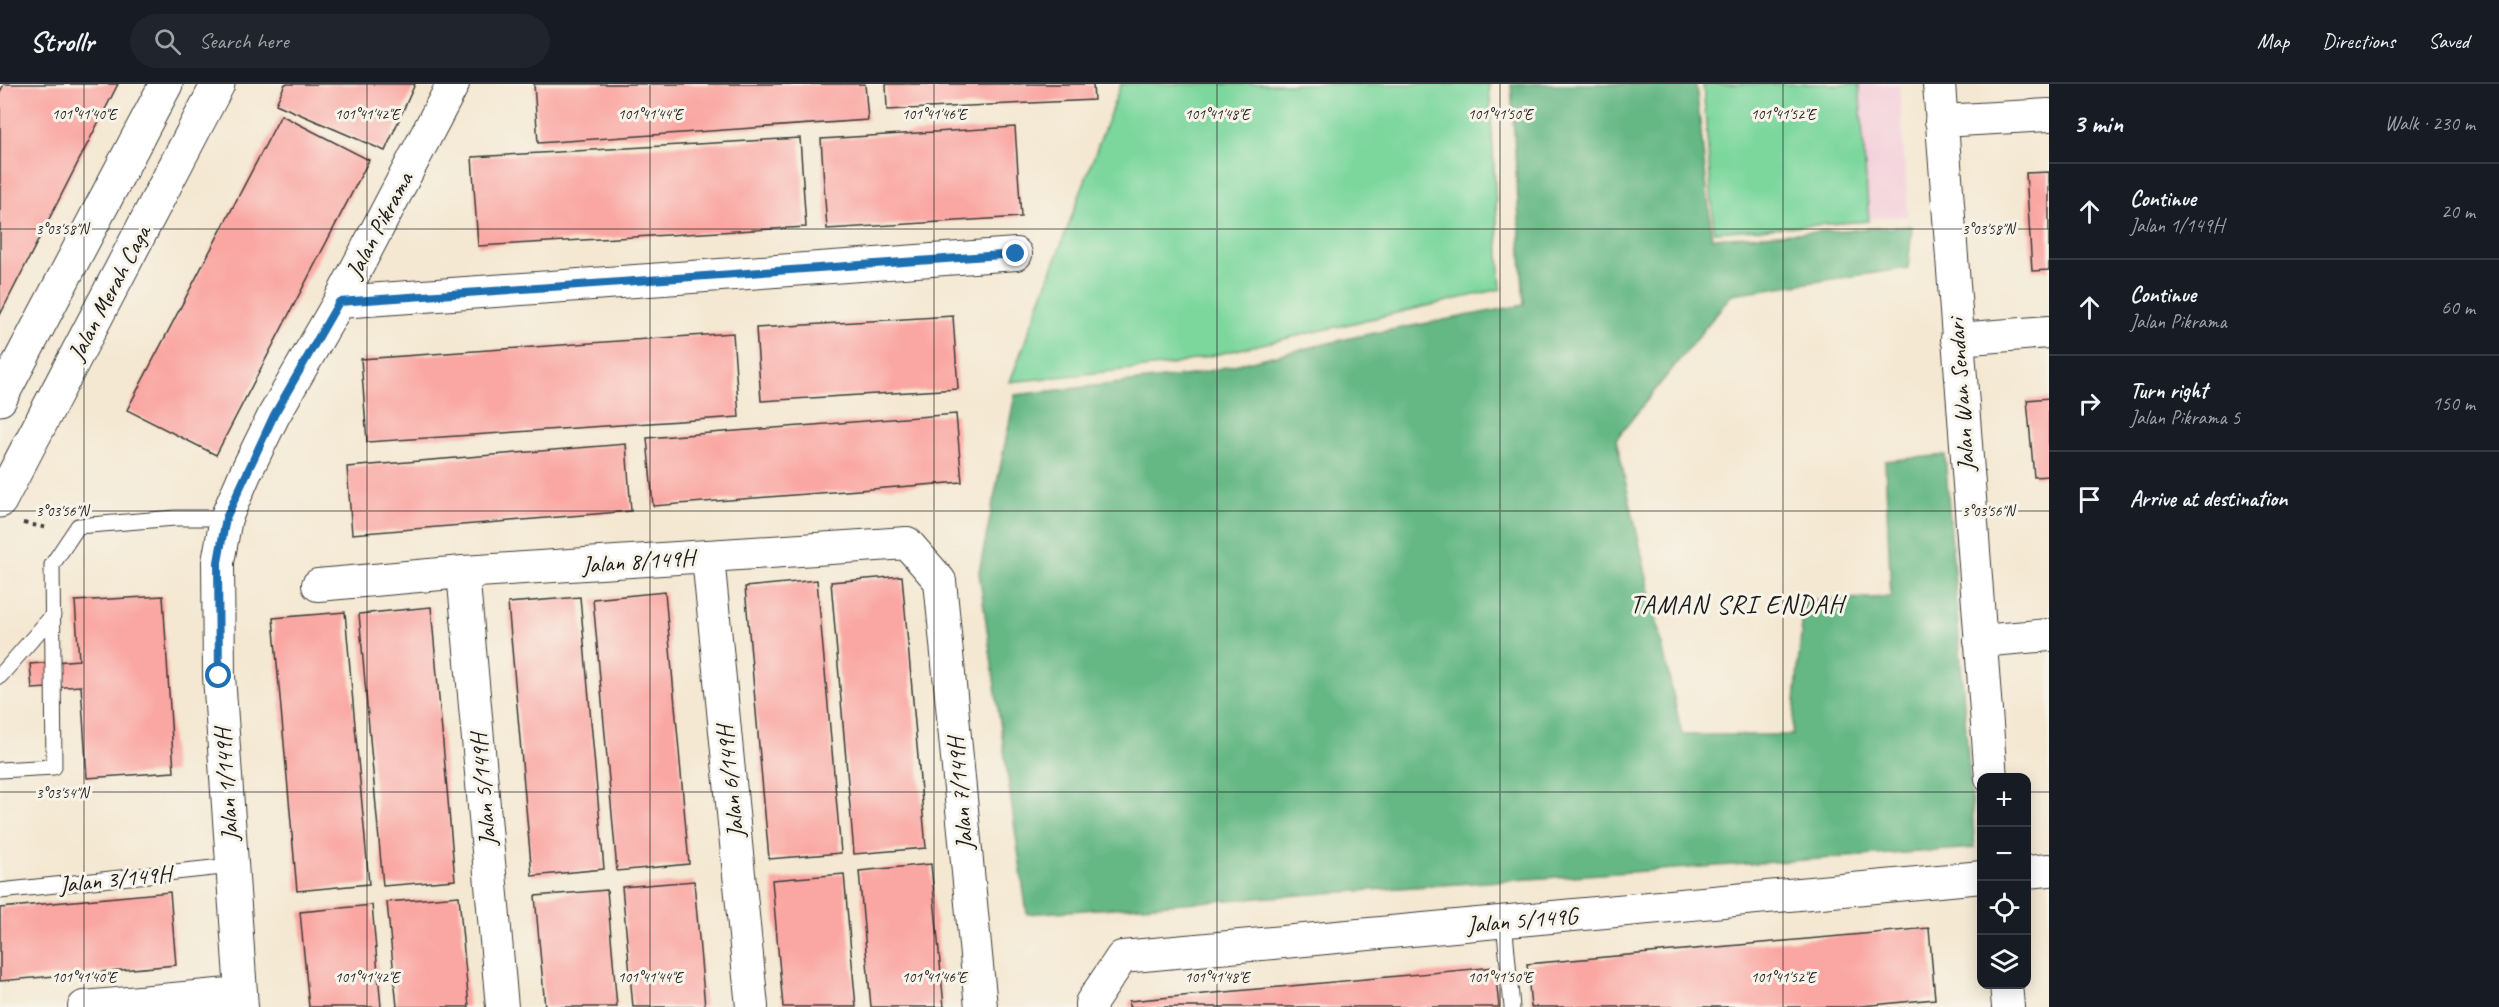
<!DOCTYPE html>
<html lang="en">
<head>
<meta charset="utf-8">
<style>
  body { margin:0; font-family:Caveat,sans-serif; background:#20242c; color:#f1f3f6 }
  .controls { position:absolute; right:18px; bottom:18px; display:grid; overflow:hidden; border-radius:12px; box-shadow:0 3px 15px #0003 }
  .controls button { width:54px; height:54px; display:grid; place-items:center; padding:0; border:0; border-bottom:2px solid #363941; background:#171b24; color:#f1f3f6; font:30px sans-serif }
  .stop { position:absolute; width:18px; height:18px; margin:-14px; border:4px solid #1f6fb2; border-radius:50%; background:#fff }
  .stop.end { background:#1f6fb2; border-color:#fff; box-shadow:0 2px 6px #0008 }
  .list { margin:0; padding:0; list-style:none }
  h2 { display:flex; justify-content:space-between; align-items:center; height:78px; margin:0; padding:0 24px; font-size:26px }
  h2 small { font-size:20px; font-weight:400; color:#9ea1a6 }
  .list li { display:grid; grid-template-columns:39px 1fr auto; gap:18px; align-items:center; box-sizing:border-box; height:96px; padding:0 24px; border-top:2px solid #363941 }
  .list b { display:block; font-size:22px; white-space:nowrap }
  .list p { margin:0; font-size:20px; white-space:nowrap; color:#9ea1a6 }
  .list em { font-size:20px; font-style:normal; color:#9ea1a6 }
  .icon { flex:none; width:33px; height:33px; fill:none; stroke:currentColor; stroke-width:2; stroke-linecap:round; stroke-linejoin:round }
  .map { position:relative; flex:none; width:2049px; height:923px; overflow:hidden }
  header { display:flex; align-items:center; gap:36px; box-sizing:border-box; height:84px; padding:0 30px; background:#171b24; border-bottom:2px solid #363941 }
  header strong { font-size:28px }
  nav { display:flex; gap:33px; margin-inline-start:auto; font-size:21px }
  .search { width:420px; height:54px; background:#20242c; display:flex; align-items:center; gap:15px; box-sizing:border-box; padding:0 21px; border-radius:33px; color:#9ea1a6; font-size:22px }
  main { display:flex }
  aside { flex:1; background:#171b24 }
  .map>svg:first-child { display:block }
  .built { fill:#f4cfdc }
  .green { fill:#7cd79d; stroke:#4c7a5c; stroke-width:1.5 }
  .forest { fill:#65b884; stroke:#406a50; stroke-width:1.5 }
  .building { fill:#faa6a2 }
  .lines { fill:none; stroke-linecap:round; stroke-linejoin:round }
  .service-casing { stroke:#3c3b37; stroke-width:17 }
  .minor-casing { stroke:#3c3b37; stroke-width:34 }
  .tertiary-casing { stroke:#3c3b37; stroke-width:35 }
  .path { stroke:#3c3b37; stroke-width:4; stroke-dasharray:4.5 4.5; stroke-linecap:butt }
  .service { stroke:#fff; stroke-width:15 }
  .minor { stroke:#fff; stroke-width:32 }
  .tertiary { stroke:#fff; stroke-width:33 }
  .route { stroke:#1f6fb2; stroke-width:8 }
  .ticks { fill:none; stroke:#1c1c1c; stroke-width:1.5; stroke-opacity:0.45 }
  .labels { text-anchor:middle; stroke-width:6; stroke-linejoin:round; paint-order:stroke }
  .street-label { font-size:24px; fill:#1c1c1c; stroke:#f7f3e8 }
  .neighbourhood-label { font-size:26px; letter-spacing:1.5px; fill:#1c1c1c; stroke:#f7f3e8 }
  .ticks-label { font-size:15px; text-anchor:middle; fill:#1c1c1c; stroke:#f7f3e8; stroke-width:6; stroke-linejoin:round; paint-order:stroke }
</style>
</head>
<body>
<header>
<strong>Strollr</strong>
<div class="search"><svg class="icon" aria-label="search" viewBox="0 0 24 24"><circle cx="10" cy="10" r="6"/><path d="M15 15l6 6"/></svg>Search here</div>
<nav><a>Map</a><a>Directions</a><a>Saved</a></nav>
</header>
<main>
<div class="map">
<svg width="2049" height="923" viewBox="0 0 2049 923">
  <rect width="100%" height="100%" fill="#f7f3e8"/>
  <filter id="ink" filterUnits="userSpaceOnUse"><feTurbulence type="fractalNoise" baseFrequency=".0167" numOctaves="2"/><feDisplacementMap in="SourceGraphic" scale="12" xChannelSelector="R" yChannelSelector="G"/><feConvolveMatrix kernelMatrix="1 2 1 2 8 2 1 2 1" color-interpolation-filters="sRGB"/></filter>
  <filter id="wash" filterUnits="userSpaceOnUse"><feTurbulence type="fractalNoise" baseFrequency=".008" numOctaves="4" result="noise"/><feDisplacementMap in="SourceGraphic" scale="24" xChannelSelector="R" yChannelSelector="G"/><feGaussianBlur stdDeviation="1.35" result="paint"/><feColorMatrix in="noise" values="0 0 0 0 0 0 0 0 0 0 0 0 0 0 0 0 0 1.4 0 .05"/><feComposite in="paint" operator="in"/></filter>
  <g filter="url(#wash)">
    <rect width="100%" height="100%" fill="#f4e8d2"/>
    <path class="built" d="M 1705,0 L 1899,0 L 1908,132 L 1721,144 Z"/>
    <path class="green" d="M 1121,0 L 1489,0 L 1501,205 L 1171,281 L 1010,298 Z
      M 1703,0 L 1859,0 L 1869,137 L 1714,148 Z"/>
    <path class="forest" d="M 1511,0 L 1696,0 L 1712,154 L 1912,142 L 1908,184 L 1732,210 L 1616,355 L 1682,651 L 1792,651 L 1804,517 L 1891,513 L 1885,377 L 1945,371 L 1975,764 L 1027,830 L 979,488 L 1015,311 L 1191,291 L 1359,252 L 1524,221 Z"/>
    <g id="blocks">
      <path class="building" d="M 4,0 L 118,0 L 0,231 L 0,8 Z
        M 285,0 L 415,0 L 385,67 L 276,20 Z
        M 534,0 L 865,0 L 868,36 L 538,59 Z
        M 886,0 L 1093,0 L 1094,16 L 887,26 Z
        M 281,31 L 369,76 L 216,371 L 127,326 Z
        M 1015,43 L 1021,133 L 827,145 L 821,55 Z
        M 800,54 L 806,143 L 478,162 L 472,73 Z
        M 2049,88 L 2049,186 L 2032,187 L 2026,89 Z
        M 953,232 L 958,305 L 761,317 L 756,244 Z
        M 733,249 L 739,333 L 367,358 L 361,275 Z
        M 2049,314 L 2049,392 L 2034,393 L 2027,316 Z
        M 956,330 L 962,398 L 653,422 L 647,354 Z
        M 626,360 L 631,427 L 352,450 L 347,383 Z
        M 902,492 L 926,764 L 854,770 L 831,498 Z
        M 817,496 L 841,769 L 769,775 L 745,503 Z
        M 665,508 L 689,780 L 617,787 L 593,515 Z
        M 163,512 L 174,688 L 87,694 L 81,602 L 32,605 L 30,580 L 79,576 L 75,517 Z
        M 580,513 L 604,785 L 532,792 L 508,519 Z
        M 431,523 L 455,796 L 383,802 L 359,530 Z
        M 345,528 L 369,800 L 297,807 L 273,534 Z
        M 931,780 L 944,923 L 871,923 L 859,787 Z
        M 844,790 L 856,923 L 783,923 L 772,796 Z
        M 694,797 L 705,923 L 633,923 L 622,803 Z
        M 607,806 L 617,923 L 545,923 L 535,812 Z
        M 170,808 L 176,881 L 0,897 L 0,824 Z
        M 459,812 L 469,923 L 397,923 L 387,818 Z
        M 372,821 L 381,923 L 309,923 L 300,828 Z
        M 1929,844 L 1935,915 L 1851,923 L 1531,923 L 1527,880 Z
        M 1495,883 L 1499,923 L 1129,923 L 1129,917 Z"/>
    </g>
  </g>
  <g filter="url(#ink)">
    <use href="#blocks" fill-opacity="0" stroke="#3c3b37" stroke-width="1.5"/>
    <g class="lines">
      <defs>
        <path id="service" d="M 0,592 L 53,531
          M 0,686 L 54,683 L 52,481 L 78,442 L 175,434 L 226,434
          M 0,807 L 231,782
          M 1504,837 L 1512,923"/>
        <path id="minor" d="M 1939,0 L 1991,694
          M 1941,37 L 2049,31
          M 339,218 L 1016,170
          M 1957,255 L 2049,248
          M 708,473 L 752,923
          M 463,488 L 502,923
          M 318,501 L 463,488 L 907,459 L 940,497 L 981,923
          M 1980,557 L 2049,551
          M 2026,788 L 2049,786
          M 2006,900 L 2008,923
          M 84,923 L 240,909
          M 242,923 L 219,592 L 218,478 L 226,434 L 245,390 L 274,331 L 339,218 L 453,0
          M 1091,923 L 1091,919 L 1122,873 L 1982,793"/>
        <path id="tertiary" d="M 0,315 L 166,0
          M 0,417 L 218,0"/>
      </defs>
      <use href="#service" class="service-casing"/>
      <use href="#minor" class="minor-casing"/>
      <use href="#tertiary" class="tertiary-casing"/>
      <path class="path" d="M 23,439 L 48,444"/>
      <use href="#service" class="service"/>
      <use href="#minor" class="minor"/>
      <use href="#tertiary" class="tertiary"/>
    </g>
  </g>
  <g class="lines" filter="url(#ink)">
    <path class="route" d="M 219,592 L 218,478 L 226,434 L 274,331 L 339,218 L 1016,170"/>
  </g>
  <path class="ticks" d="M 84,0 L 84,923M 367,0 L 367,923M 650,0 L 650,923M 934,0 L 934,923M 1217,0 L 1217,923M 1500,0 L 1500,923M 1783,0 L 1783,923M 0,145 L 2049,145M 0,427 L 2049,427M 0,708 L 1982,708M 2026,708 L 2049,708"/>
  <g class="labels">
    <g class="street-label">
      <text transform="translate(379 141) rotate(-62)" y="8">Jalan Pikrama</text>
      <text transform="translate(109 209) rotate(-62)" y="8">Jalan Merah Caga</text>
      <text transform="translate(1961 311) rotate(-94)" y="8">Jalan Wan Sendari</text>
      <text transform="translate(638 477) rotate(-4)" y="8">Jalan 8/149H</text>
      <text transform="translate(730 698) rotate(-96)" y="8">Jalan 6/149H</text>
      <text transform="translate(226 701) rotate(-94)" y="8">Jalan 1/149H</text>
      <text transform="translate(483 706) rotate(-95)" y="8">Jalan 5/149H</text>
      <text transform="translate(960 710) rotate(-95)" y="8">Jalan 7/149H</text>
      <text transform="translate(115 795) rotate(-6)" y="8">Jalan 3/149H</text>
      <text transform="translate(1522 836) rotate(-5)" y="8">Jalan 5/149G</text>
    </g>
    <g class="neighbourhood-label">
      <text x="1737" y="529">TAMAN SRI ENDAH</text>
    </g>
  </g>
  <g class="ticks-label">
    <text x="84" y="35">101°41'40"E</text>
    <text x="367" y="35">101°41'42"E</text>
    <text x="650" y="35">101°41'44"E</text>
    <text x="934" y="35">101°41'46"E</text>
    <text x="1217" y="35">101°41'48"E</text>
    <text x="1500" y="35">101°41'50"E</text>
    <text x="1783" y="35">101°41'52"E</text>
    <text x="62" y="150">3°03'58"N</text>
    <text x="1988" y="150">3°03'58"N</text>
    <text x="62" y="432">3°03'56"N</text>
    <text x="1988" y="432">3°03'56"N</text>
    <text x="62" y="714">3°03'54"N</text>
    <text x="84" y="898">101°41'40"E</text>
    <text x="367" y="898">101°41'42"E</text>
    <text x="650" y="898">101°41'44"E</text>
    <text x="934" y="898">101°41'46"E</text>
    <text x="1217" y="898">101°41'48"E</text>
    <text x="1500" y="898">101°41'50"E</text>
    <text x="1783" y="898">101°41'52"E</text>
  </g>
</svg>
<div class="controls">
<button>+</button>
<button>−</button>
<button><svg class="icon" aria-label="locate" viewBox="0 0 24 24"><circle cx="12" cy="12" r="6"/><path d="M12 2v4M12 18v4M2 12h4M18 12h4"/></svg></button>
<button><svg class="icon" aria-label="layers" viewBox="0 0 24 24"><path d="M12 4l9 5-9 5-9-5zM3 14l9 5 9-5"/></svg></button>
</div>
<div class="stop" style="left:219px;top:592px"></div>
<div class="stop end" style="left:1016px;top:170px"></div>
</div>
<aside>
<h2>3 min<small>Walk · 230 m</small></h2>
<ul class="list">
<li><svg class="icon" aria-label="ahead" viewBox="0 0 24 24"><path d="M12 20V5M6 11l6-6 6 6"/></svg><div><b>Continue</b><p>Jalan 1/149H</p></div><em>20 m</em></li>
<li><svg class="icon" aria-label="ahead" viewBox="0 0 24 24"><path d="M12 20V5M6 11l6-6 6 6"/></svg><div><b>Continue</b><p>Jalan Pikrama</p></div><em>60 m</em></li>
<li><svg class="icon" aria-label="right" viewBox="0 0 24 24"><path d="M7 20v-9h11M14 6l5 5-5 5"/></svg><div><b>Turn right</b><p>Jalan Pikrama 5</p></div><em>150 m</em></li>
<li><svg class="icon" aria-label="arrive" viewBox="0 0 24 24"><path d="M6 21V4h12l-3 4 3 4H6"/></svg><div><b>Arrive at destination</b></div></li>
</ul>
</aside>
</main>
</body>
</html>
